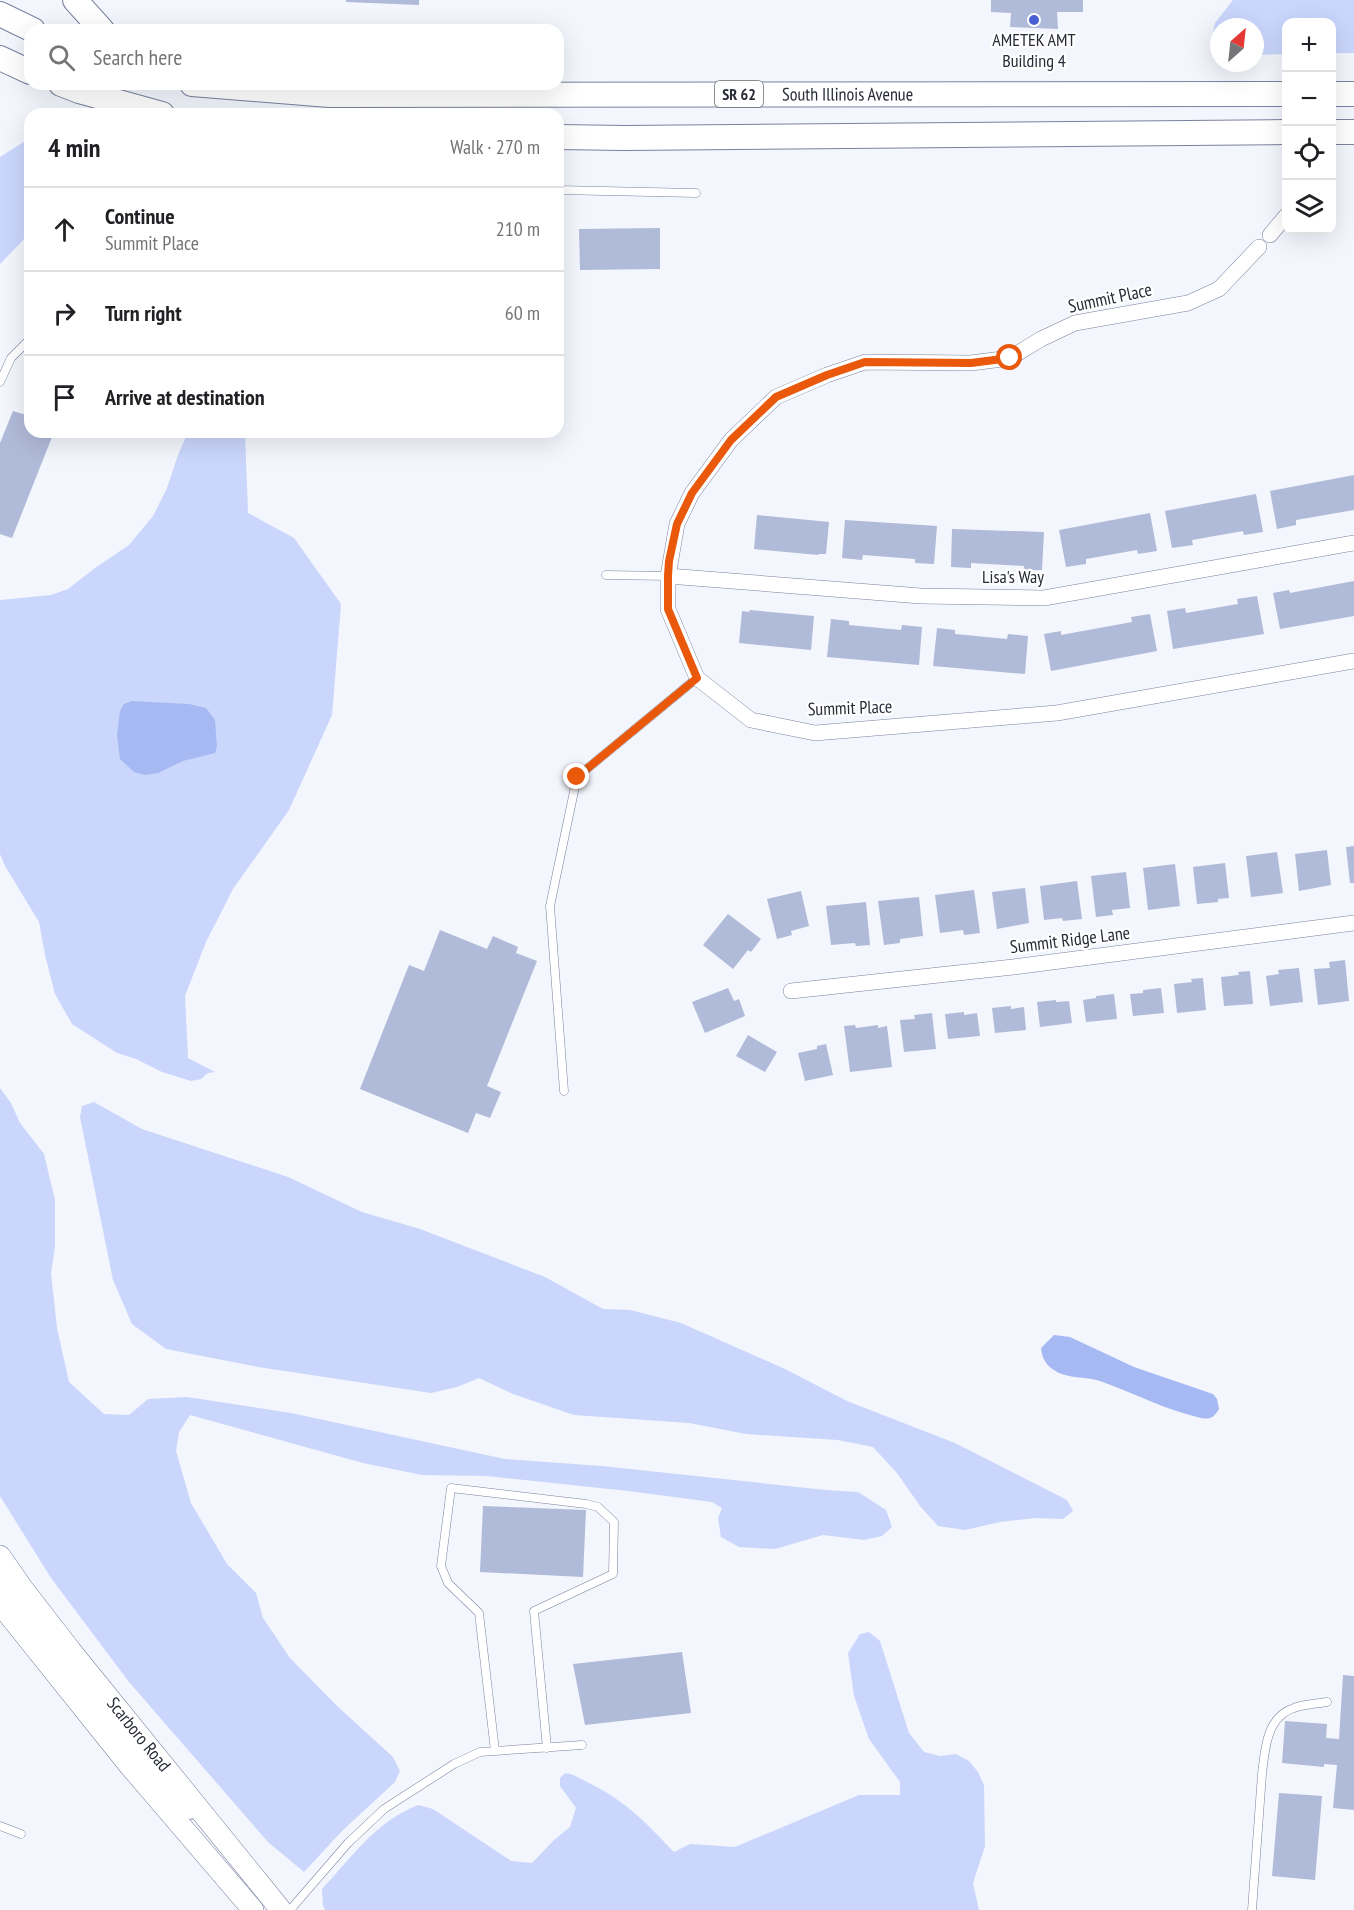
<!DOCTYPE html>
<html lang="en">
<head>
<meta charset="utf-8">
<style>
  body { margin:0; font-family:"PT Sans Narrow",sans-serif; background:#f2f2f2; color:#202124 }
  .controls { position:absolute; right:18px; top:18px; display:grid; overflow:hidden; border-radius:12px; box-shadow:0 6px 24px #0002 }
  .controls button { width:54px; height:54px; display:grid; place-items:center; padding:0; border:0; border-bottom:2px solid #e0e0e0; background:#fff; color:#202124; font:30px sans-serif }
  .compass { position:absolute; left:1210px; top:18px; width:54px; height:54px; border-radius:50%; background:#fff; box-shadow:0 6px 24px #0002; rotate:27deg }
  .stop { position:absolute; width:18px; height:18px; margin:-14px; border:4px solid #ea580c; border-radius:50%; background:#fff }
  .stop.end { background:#ea580c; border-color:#fff; box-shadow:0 2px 6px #0008 }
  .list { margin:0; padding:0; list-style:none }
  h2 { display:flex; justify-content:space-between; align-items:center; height:78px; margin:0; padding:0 24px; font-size:26px }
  h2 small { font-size:20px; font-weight:400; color:#757577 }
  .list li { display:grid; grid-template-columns:39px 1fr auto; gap:18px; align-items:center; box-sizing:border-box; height:84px; padding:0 24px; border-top:2px solid #e0e0e0 }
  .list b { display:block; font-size:22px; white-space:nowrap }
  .list p { margin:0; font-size:20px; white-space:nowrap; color:#757577 }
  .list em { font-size:20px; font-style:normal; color:#757577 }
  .icon { flex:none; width:33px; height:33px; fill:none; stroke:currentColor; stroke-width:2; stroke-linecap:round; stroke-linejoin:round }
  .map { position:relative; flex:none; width:1354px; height:1910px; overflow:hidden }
  .search { position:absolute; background:#fff; box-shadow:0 6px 24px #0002; left:24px; top:24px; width:540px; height:66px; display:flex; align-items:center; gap:15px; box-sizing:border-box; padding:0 21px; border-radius:18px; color:#757577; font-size:22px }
  .panel { position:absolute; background:#fff; box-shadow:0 6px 24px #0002; left:24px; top:108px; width:540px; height:330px; border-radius:18px }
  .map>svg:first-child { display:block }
  .green { fill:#cad6fc }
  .water { fill:#a7b9f2 }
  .building { fill:#b0bad9 }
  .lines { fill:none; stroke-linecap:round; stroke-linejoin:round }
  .service-casing { stroke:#79829e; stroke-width:9 }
  .minor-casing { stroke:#79829e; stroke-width:16 }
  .tertiary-casing { stroke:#79829e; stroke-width:20 }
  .secondary-casing { stroke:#79829e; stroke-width:22 }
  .trunk-casing { stroke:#79829e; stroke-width:26 }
  .service { stroke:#fff; stroke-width:8 }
  .minor { stroke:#fff; stroke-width:15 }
  .tertiary { stroke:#fff; stroke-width:18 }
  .secondary { stroke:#fff; stroke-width:21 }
  .trunk { stroke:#fff; stroke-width:24 }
  .route { stroke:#ea580c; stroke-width:8 }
  .poi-dot { fill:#4a60d5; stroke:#fff; stroke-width:2 }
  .labels { text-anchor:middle; stroke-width:4.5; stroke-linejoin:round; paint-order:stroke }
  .shield { fill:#fff; stroke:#686b73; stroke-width:1.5 }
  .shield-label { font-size:16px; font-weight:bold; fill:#272b37 }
  .poi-label { font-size:18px; fill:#272b37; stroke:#fff }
  .street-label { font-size:18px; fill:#272b37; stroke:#fff }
</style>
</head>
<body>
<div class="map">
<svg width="1354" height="1910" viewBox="0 0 1354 1910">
  <rect width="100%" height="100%" fill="#f4f6fd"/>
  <path class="green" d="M 1233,0 L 1354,0 L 1354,53 L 1332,53 L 1332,22 L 1286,22 L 1286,54 L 1255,55 L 1255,27 L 1219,27 L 1219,50 L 1211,41 L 1215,23 Z
    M 30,138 L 30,233 L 0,264 L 0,157 Z
    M 188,432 L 245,432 L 248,513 L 294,538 L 341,604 L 332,715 L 289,810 L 233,889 L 206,942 L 185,996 L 188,1058 L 215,1072 L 208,1073 L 201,1079 L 191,1081 L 162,1072 L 136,1059 L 117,1053 L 72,1024 L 55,994 L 45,955 L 39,922 L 5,866 L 0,854 L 0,600 L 51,595 L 68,589 L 95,568 L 129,545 L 153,516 L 167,488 L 178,455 Z
    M 0,1088 L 11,1103 L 20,1123 L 44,1154 L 55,1200 L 55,1247 L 51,1273 L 57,1328 L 69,1382 L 104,1414 L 129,1415 L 148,1399 L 187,1397 L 291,1413 L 505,1459 L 602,1466 L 826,1490 L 858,1492 L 886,1510 L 892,1527 L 882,1536 L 864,1540 L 823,1535 L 775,1549 L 739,1547 L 721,1537 L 718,1518 L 722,1508 L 712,1502 L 628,1491 L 486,1476 L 422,1475 L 363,1463 L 190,1415 L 179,1432 L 176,1451 L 191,1503 L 227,1564 L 256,1593 L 263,1618 L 290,1658 L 336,1705 L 393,1757 L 400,1771 L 395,1782 L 342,1831 L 304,1872 L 268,1842 L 129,1682 L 51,1578 L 0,1496 Z
    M 94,1102 L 142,1129 L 288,1177 L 362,1212 L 420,1229 L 545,1277 L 603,1309 L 630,1310 L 681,1323 L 785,1369 L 847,1401 L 955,1443 L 1067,1500 L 1073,1511 L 1063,1519 L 1036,1518 L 1000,1522 L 965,1530 L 938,1526 L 920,1506 L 897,1473 L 873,1447 L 838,1440 L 746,1434 L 689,1423 L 574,1415 L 513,1394 L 479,1378 L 457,1387 L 431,1393 L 258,1367 L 166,1349 L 132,1324 L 113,1280 L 80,1117 L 82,1106 Z
    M 869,1632 L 880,1641 L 909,1733 L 924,1752 L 940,1756 L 956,1754 L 969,1761 L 978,1772 L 984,1785 L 985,1846 L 973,1883 L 979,1910 L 325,1910 L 323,1906 L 322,1889 C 353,1856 374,1823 418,1805 L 433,1809 L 511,1861 L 532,1863 L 554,1840 L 570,1827 L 576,1808 L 560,1786 L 560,1778 L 565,1773 C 575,1774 582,1780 591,1784 C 627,1802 646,1823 674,1852 L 690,1844 L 735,1847 L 859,1795 L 900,1795 L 900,1782 L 869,1739 L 854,1696 L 848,1653 L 860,1634 Z"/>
  <path class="water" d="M 132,701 L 189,704 L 206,708 L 215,720 L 217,747 L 215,753 L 183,761 L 158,773 L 145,775 L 134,772 L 120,759 L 117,736 L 120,711 L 124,704 Z
    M 1054,1335 L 1070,1337 L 1134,1367 L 1213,1394 L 1217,1399 L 1219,1409 C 1214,1417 1211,1420 1201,1418 C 1165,1410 1134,1393 1100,1381 C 1088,1377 1069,1378 1059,1373 C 1048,1367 1042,1361 1041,1348 Z"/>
  <path class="building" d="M 346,0 L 419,0 L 419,5 L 346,2 Z
    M 991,0 L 1083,0 L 1083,12 L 1057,12 L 1058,29 L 1010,27 L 1011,13 L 991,12 Z
    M 660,228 L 660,269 L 580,270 L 579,229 Z
    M 13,411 L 30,416 L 30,432 L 54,432 L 12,538 L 0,534 L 0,443 Z
    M 1354,475 L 1354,510 L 1296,520 L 1296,525 L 1277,529 L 1270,491 Z
    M 1256,494 L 1263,532 L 1244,535 L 1243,531 L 1192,540 L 1193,545 L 1172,548 L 1165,511 Z
    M 1150,513 L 1157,551 L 1138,554 L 1137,550 L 1086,559 L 1086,564 L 1066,567 L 1059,530 Z
    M 757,515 L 829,522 L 826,554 L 819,554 L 818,555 L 754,549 Z
    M 845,520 L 937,526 L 934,564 L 915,563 L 915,559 L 863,555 L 862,560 L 842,558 Z
    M 952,529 L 1044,532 L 1042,570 L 1024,570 L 1024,566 L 971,563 L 971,568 L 951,567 Z
    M 1354,581 L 1354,616 L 1280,629 L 1273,593 L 1289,590 L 1290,593 Z
    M 1257,596 L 1264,634 L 1173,649 L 1167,611 L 1185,608 L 1186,613 L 1238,604 L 1237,599 Z
    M 750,610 L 814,616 L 811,650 L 739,643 L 742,611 L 749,612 Z
    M 1150,614 L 1157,651 L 1051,671 L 1044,634 L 1061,631 L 1061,635 L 1132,622 L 1131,617 Z
    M 831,619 L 849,621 L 849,625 L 901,630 L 902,625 L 922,627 L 919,665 L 827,657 Z
    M 937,628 L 955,630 L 955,634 L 1007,639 L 1008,634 L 1028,636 L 1025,674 L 933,666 Z
    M 1354,846 L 1354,883 L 1350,883 L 1346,847 Z
    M 1327,850 L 1331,885 L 1299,891 L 1295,854 Z
    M 1277,852 L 1283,893 L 1251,897 L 1246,856 Z
    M 1225,863 L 1229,898 L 1218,899 L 1218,902 L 1197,904 L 1193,867 Z
    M 1175,864 L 1180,906 L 1148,910 L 1143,868 Z
    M 1126,872 L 1130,908 L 1112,910 L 1113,915 L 1096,917 L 1091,876 Z
    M 1077,881 L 1082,919 L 1063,921 L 1062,918 L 1044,920 L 1040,886 Z
    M 1025,888 L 1029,923 L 997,929 L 992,892 Z
    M 974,890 L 980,933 L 964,935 L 963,930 L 940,933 L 935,895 Z
    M 801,891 L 809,926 L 791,931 L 792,935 L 777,939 L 767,899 Z
    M 919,897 L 923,936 L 900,939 L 900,943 L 884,945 L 878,901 Z
    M 866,902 L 870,945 L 856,946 L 855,943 L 831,945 L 826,906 Z
    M 728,914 L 761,939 L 751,952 L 748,950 L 733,969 L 703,945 Z
    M 440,930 L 487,949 L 493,936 L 518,947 L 516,953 L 537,961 L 487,1086 L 501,1092 L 490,1118 L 476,1113 L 468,1133 L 360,1089 L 409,965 L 424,971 Z
    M 1345,960 L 1349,1001 L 1318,1005 L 1314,969 L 1330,968 L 1329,962 Z
    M 1299,968 L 1303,1002 L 1270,1006 L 1266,976 L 1279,974 L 1278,970 Z
    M 1250,971 L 1253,1004 L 1224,1006 L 1221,977 L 1239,975 L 1238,972 Z
    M 1203,978 L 1206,1010 L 1177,1013 L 1174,984 L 1192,982 L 1191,979 Z
    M 728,988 L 734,1001 L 739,999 L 745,1016 L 705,1033 L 692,1002 Z
    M 1161,988 L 1164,1013 L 1133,1016 L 1130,994 L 1143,993 L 1143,990 Z
    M 1114,994 L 1117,1019 L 1086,1022 L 1083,1000 L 1096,998 L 1096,996 Z
    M 1056,1000 L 1056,1002 L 1069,1001 L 1072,1023 L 1040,1027 L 1037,1002 Z
    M 1011,1006 L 1011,1009 L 1024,1007 L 1026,1030 L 995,1033 L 992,1008 Z
    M 964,1012 L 964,1015 L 977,1013 L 980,1036 L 948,1039 L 945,1014 Z
    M 932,1013 L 936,1049 L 904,1052 L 900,1020 L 915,1019 L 914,1015 Z
    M 855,1025 L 856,1028 L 878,1025 L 878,1028 L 887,1026 L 892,1067 L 850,1072 L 844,1026 Z
    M 748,1035 L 777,1052 L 765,1072 L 736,1056 Z
    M 826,1044 L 833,1075 L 805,1081 L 798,1053 L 817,1049 L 817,1046 Z
    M 483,1506 L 586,1510 L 583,1577 L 480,1572 Z
    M 682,1652 L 691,1713 L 585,1725 L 573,1664 Z
    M 1343,1675 L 1354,1676 L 1354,1810 L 1333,1808 L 1337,1765 L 1324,1764 L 1324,1767 L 1282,1763 L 1285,1721 L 1327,1724 L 1326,1738 L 1339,1739 Z
    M 1279,1793 L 1322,1796 L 1315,1880 L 1272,1876 Z"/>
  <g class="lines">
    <defs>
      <path id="service" d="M 558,190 L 696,193
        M 0,382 L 11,358 L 30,339
        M 606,575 L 668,576
        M 564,1091 L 550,906 L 577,777 L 697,678
        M 495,1751 L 479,1613 L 448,1583 L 441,1566 L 451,1488 L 586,1504 L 598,1507 L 614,1522 L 613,1574 L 534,1611 L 547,1748
        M 0,1826 L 21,1834
        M 290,1910 L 348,1843 L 384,1809 L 454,1764 L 480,1752 L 582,1745
        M 1252,1910 L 1262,1774 C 1265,1750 1266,1717 1294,1708 C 1304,1704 1316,1704 1327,1702"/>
      <path id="minor" d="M 1270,235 L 1286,216
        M 1259,247 L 1219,289 L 1188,303 L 1075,323 L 1041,339 L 1010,358 L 971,363 L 865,362 L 827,375 L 776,397 L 731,440 L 692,493 L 677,524 L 668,576 L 668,609 L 697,678 L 751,720 L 815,733 L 1057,713 L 1354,661
        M 668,576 L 921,596 L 1044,598 L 1354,543
        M 791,991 L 1013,967 L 1354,923"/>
      <path id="tertiary" d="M 0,1580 C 58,1660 121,1739 189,1810"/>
      <g id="secondary">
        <path id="s1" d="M 0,1556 L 23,1589 L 71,1651 L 281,1910"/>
        <path d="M 0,1604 L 129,1765 L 253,1910"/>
      </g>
      <g id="trunk">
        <path d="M 75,0 L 102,30"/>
        <path d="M 0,14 L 33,30"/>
        <path d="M 0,58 L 30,72"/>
        <path d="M 61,84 L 79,91 L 162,114"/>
        <path id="s2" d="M 192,84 L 329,95 L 1286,94"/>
        <path d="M 1332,94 L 1354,94"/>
        <path d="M 1332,132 L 1354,132"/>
        <path d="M 558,137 L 624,138 L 1286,132"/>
      </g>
    </defs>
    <use href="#service" class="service-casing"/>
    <use href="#minor" class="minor-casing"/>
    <use href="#tertiary" class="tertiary-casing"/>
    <use href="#secondary" class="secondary-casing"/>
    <use href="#trunk" class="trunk-casing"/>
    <use href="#service" class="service"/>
    <use href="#minor" class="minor"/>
    <use href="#tertiary" class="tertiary"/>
    <use href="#secondary" class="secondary"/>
    <use href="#trunk" class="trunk"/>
  </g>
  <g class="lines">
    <path class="route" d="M 577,777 L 697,678 L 668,609 L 668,576 L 669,561 L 677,524 L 692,493 L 731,440 L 776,397 L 827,375 L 865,362 L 971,363 L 1010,358"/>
  </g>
  <circle class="poi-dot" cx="1034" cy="20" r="6"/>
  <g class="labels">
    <rect class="shield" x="715" y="81" width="48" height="26" rx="4.5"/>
    <g class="shield-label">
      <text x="739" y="100">SR 62</text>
    </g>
    <g class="poi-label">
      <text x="1034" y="46">AMETEK AMT<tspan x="1034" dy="21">Building 4</tspan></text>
    </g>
    <g class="street-label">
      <text dy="6" stroke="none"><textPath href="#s2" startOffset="656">South Illinois Avenue</textPath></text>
      <text transform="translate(1110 298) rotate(-12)" y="6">Summit Place</text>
      <text x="1013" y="583">Lisa's Way</text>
      <text transform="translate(850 708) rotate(-2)" y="6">Summit Place</text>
      <text transform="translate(1070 940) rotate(-7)" y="6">Summit Ridge Lane</text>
      <text dy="6" stroke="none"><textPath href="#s1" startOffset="226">Scarboro Road</textPath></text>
    </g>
  </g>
</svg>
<div class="controls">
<button>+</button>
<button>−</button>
<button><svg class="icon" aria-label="locate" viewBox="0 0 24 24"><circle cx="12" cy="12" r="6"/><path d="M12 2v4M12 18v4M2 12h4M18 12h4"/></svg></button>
<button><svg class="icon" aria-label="layers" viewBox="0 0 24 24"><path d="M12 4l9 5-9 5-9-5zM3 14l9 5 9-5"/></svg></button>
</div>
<svg class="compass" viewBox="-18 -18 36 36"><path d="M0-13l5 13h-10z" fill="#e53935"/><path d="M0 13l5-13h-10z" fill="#757577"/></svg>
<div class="stop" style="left:1010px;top:358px"></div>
<div class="stop end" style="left:577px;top:777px"></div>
<div class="search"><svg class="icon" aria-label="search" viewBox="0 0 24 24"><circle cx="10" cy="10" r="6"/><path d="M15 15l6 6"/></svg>Search here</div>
<section class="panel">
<h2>4 min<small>Walk · 270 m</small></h2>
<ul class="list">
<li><svg class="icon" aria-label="ahead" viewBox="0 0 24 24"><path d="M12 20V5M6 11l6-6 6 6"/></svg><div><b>Continue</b><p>Summit Place</p></div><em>210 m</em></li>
<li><svg class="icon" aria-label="right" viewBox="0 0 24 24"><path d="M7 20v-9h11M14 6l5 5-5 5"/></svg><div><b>Turn right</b></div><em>60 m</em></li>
<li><svg class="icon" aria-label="arrive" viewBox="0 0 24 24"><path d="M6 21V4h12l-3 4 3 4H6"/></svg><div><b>Arrive at destination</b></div></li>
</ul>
</section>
</div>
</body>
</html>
